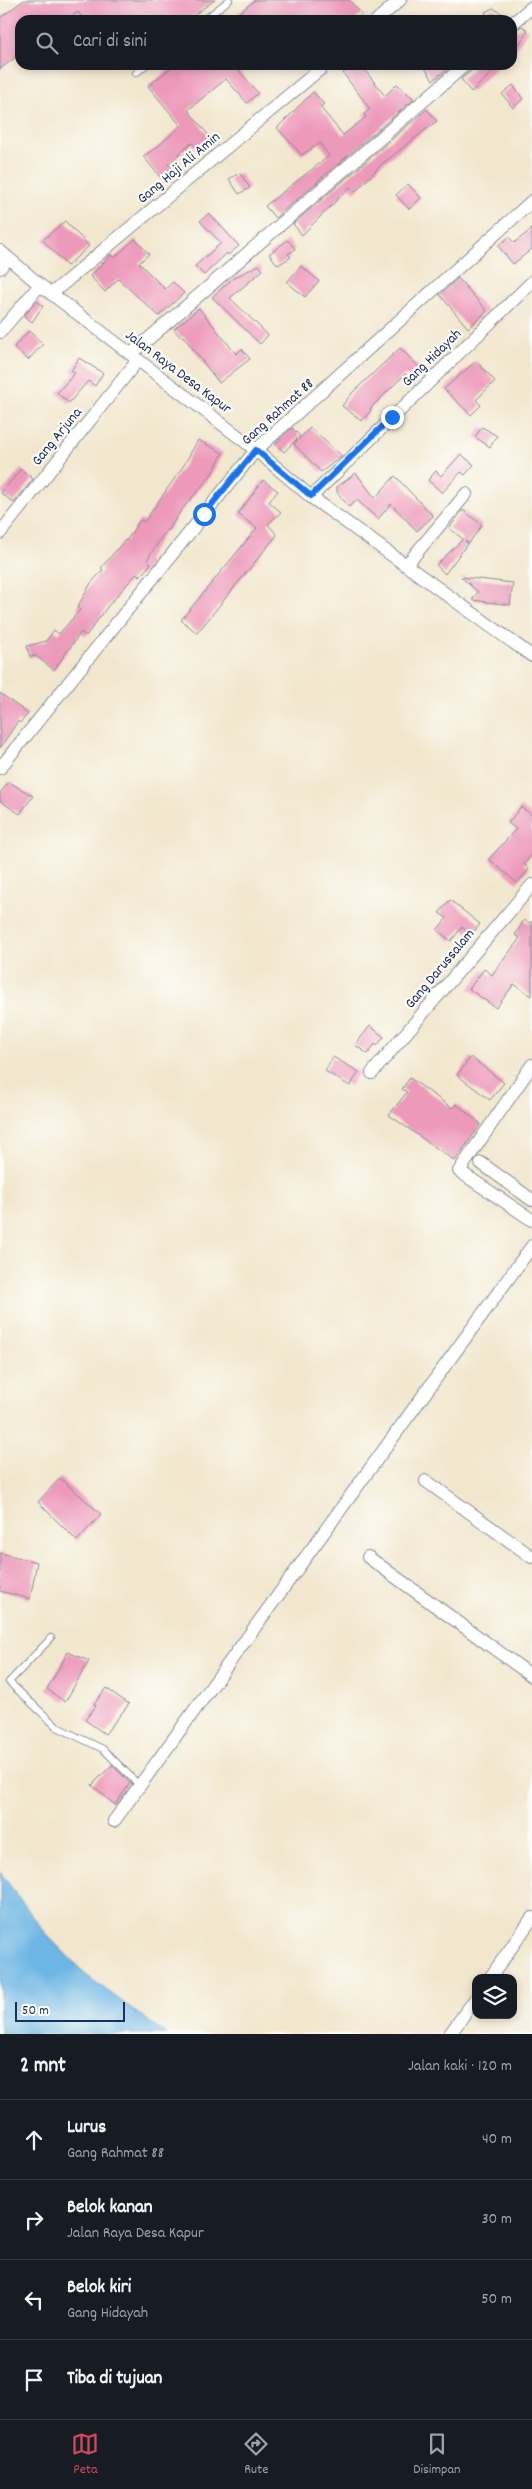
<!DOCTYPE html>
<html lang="id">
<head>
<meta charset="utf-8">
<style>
  body { margin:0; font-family:Dekko,sans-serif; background:#242831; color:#f1f3f6 }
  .controls { position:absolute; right:15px; bottom:15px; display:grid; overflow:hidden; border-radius:10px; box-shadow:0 2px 8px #0003 }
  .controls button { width:45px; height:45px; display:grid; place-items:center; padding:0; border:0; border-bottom:1px solid #363941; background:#171b24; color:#f1f3f6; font:25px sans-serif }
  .scale { position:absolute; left:15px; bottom:12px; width:110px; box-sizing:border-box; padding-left:5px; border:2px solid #1b2f5e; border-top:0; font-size:14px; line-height:18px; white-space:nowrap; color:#1b2f5e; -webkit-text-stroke:4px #fdfcf7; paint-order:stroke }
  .stop { position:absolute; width:15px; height:15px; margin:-11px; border:4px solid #1a73e8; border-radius:50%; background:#fff }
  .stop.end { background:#1a73e8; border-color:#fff; box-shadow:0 1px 5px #0008 }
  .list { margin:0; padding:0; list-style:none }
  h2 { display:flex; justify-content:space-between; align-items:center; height:65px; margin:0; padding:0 20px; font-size:21px }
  h2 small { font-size:16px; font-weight:400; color:#9ea1a6 }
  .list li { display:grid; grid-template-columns:32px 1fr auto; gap:15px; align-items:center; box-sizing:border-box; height:80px; padding:0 20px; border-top:1px solid #363941 }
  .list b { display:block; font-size:19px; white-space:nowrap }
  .list p { margin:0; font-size:16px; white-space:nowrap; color:#9ea1a6 }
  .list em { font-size:16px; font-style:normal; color:#9ea1a6 }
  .icon { flex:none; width:28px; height:28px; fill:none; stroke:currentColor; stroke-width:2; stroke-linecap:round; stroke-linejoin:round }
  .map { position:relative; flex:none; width:532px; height:2034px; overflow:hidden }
  .search { position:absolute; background:#171b24; box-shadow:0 2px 8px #0003; left:15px; right:15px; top:15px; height:55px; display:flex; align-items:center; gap:12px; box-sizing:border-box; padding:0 18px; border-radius:15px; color:#9ea1a6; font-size:19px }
  .sheet { height:385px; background:#171b24 }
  nav { display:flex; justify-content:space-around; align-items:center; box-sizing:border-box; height:70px; border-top:1px solid #363941; background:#171b24; font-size:14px; color:#9ea1a6 }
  nav a { display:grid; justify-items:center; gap:2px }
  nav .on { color:#d1495b }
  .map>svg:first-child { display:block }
  .water { fill:#6cb5e4; stroke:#4472a1 }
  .building { fill:#ed99ba }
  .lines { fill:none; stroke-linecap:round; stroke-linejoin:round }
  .service-casing { stroke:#868b96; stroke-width:8 }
  .minor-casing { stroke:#868b96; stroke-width:14 }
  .service { stroke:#fff; stroke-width:6 }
  .minor { stroke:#fff; stroke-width:12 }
  .route { stroke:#1a73e8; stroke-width:6 }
  .labels { text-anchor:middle; stroke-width:4.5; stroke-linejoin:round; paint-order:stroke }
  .street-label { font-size:15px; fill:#1b2f5e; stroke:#fdfcf7 }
</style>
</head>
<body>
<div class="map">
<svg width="532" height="2034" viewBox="0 0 532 2034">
  <rect width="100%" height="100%" fill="#fdfcf7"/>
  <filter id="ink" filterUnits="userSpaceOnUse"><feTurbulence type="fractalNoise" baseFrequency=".02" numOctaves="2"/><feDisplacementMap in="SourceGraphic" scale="10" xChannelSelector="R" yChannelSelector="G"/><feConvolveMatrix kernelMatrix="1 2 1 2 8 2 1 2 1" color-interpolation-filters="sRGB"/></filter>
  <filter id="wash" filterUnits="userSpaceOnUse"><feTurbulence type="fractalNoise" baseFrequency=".0096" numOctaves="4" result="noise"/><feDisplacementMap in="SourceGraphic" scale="20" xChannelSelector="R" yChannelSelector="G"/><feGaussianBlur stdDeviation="1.12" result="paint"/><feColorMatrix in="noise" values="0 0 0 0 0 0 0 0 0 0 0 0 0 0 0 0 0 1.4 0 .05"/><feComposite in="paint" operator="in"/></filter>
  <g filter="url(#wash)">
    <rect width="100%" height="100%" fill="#f2e7ce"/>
    <path class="water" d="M 0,1872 L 46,1934 L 86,1975 L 166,2034 L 0,2034 Z"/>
    <g id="blocks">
      <path class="building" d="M 24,0 L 215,0 L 187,20 L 84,20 L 78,12 L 67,20 L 20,20 L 20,54 L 0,69 L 0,18 Z
        M 255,0 L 349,0 L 362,14 L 355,20 L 230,20 Z
        M 493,8 L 508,17 L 505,20 L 489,20 L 485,12 Z
        M 522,26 L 528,30 L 512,56 L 512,32 Z
        M 174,65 L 234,65 L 258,93 L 247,103 L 226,79 L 188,110 L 211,138 L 197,149 L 192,143 L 168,164 L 172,168 L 160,177 L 143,156 L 156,148 L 181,126 L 148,86 Z
        M 353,65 L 361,65 L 385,96 L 397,84 L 414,99 L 275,218 L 265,206 L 329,156 L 320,143 L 302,155 L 277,128 L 313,92 L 324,104 L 320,107 L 343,135 L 366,117 L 364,114 L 370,109 L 343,73 Z
        M 423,65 L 453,65 L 433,80 Z
        M 473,65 L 500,65 L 471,92 L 461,79 L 471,71 Z
        M 513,85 L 523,99 L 513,108 L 502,94 Z
        M 427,109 L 437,121 L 382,164 L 355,192 L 350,187 L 302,235 L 293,224 Z
        M 240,173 L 250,188 L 239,194 L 229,179 Z
        M 408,184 L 421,198 L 409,209 L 396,195 Z
        M 209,213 L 239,246 L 228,255 L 227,253 L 204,275 L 195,266 L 221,243 L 200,221 Z
        M 65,221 L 89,246 L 67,266 L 43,240 Z
        M 532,229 L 532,249 L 513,264 L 498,246 L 509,237 L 514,243 Z
        M 135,239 L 149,254 L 139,263 L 165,289 L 173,282 L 184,293 L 159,316 L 118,279 L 105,292 L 90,276 L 111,255 L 114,258 Z
        M 288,240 L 295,249 L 288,254 L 291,257 L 278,265 L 269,254 Z
        M 259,265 L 263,270 L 230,298 L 268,335 L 260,344 L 212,297 L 232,279 Z
        M 301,266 L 319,281 L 305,297 L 287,282 Z
        M 458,278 L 487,311 L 468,328 L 440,295 Z
        M 37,301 L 43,306 L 32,322 L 24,316 Z
        M 199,308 L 236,354 L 242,349 L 250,359 L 219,383 L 183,336 L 181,338 L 174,329 Z
        M 29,331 L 43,344 L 28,360 L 14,347 Z
        M 400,348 L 419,367 L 409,377 L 405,374 L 370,409 L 371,410 L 362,421 L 342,406 L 353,392 Z
        M 79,358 L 103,373 L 95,386 L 88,381 L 69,403 L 57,393 L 75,373 L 71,371 Z
        M 476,361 L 495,381 L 476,400 L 481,405 L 471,415 L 444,389 Z
        M 482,427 L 497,436 L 490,447 L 475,437 Z
        M 292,428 L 300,436 L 284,452 L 275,444 Z
        M 310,428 L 342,456 L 321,472 L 294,444 Z
        M 198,440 L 223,453 L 212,474 L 180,512 L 168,531 L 166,530 L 147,560 L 151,564 L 140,576 L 137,573 L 108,606 L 86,636 L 81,632 L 54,670 L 36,656 L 30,657 L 27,646 L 46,641 L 54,630 L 59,634 L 80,610 L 77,608 L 91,583 L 103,570 L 101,568 L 125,540 L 126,541 L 140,520 L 144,522 L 184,465 Z
        M 461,454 L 474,465 L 465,475 L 461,472 L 442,493 L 428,480 L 436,471 L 441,476 Z
        M 21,469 L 33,479 L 14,503 L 1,493 Z
        M 356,473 L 375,498 L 395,476 L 433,516 L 417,531 L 391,504 L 378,519 L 357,500 L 349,507 L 337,492 L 337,487 Z
        M 263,480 L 278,491 L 269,502 L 281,512 L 268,524 L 277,535 L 197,633 L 181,620 L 257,528 L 238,514 Z
        M 463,510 L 482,525 L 469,543 L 465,541 L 468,543 L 445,574 L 436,565 L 463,539 L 449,528 Z
        M 461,577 L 513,583 L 510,605 L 472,600 L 478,592 Z
        M 0,693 L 28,714 L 20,723 L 18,721 L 0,748 Z
        M 9,782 L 33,796 L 20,814 L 0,801 L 0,793 Z
        M 521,807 L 532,815 L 532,854 L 524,864 L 529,869 L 517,883 L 489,859 L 516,829 L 508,823 Z
        M 450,900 L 480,924 L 471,935 L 462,927 L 451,941 L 437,930 L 447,918 L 439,913 Z
        M 524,920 L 530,923 L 532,921 L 532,996 L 514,984 L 496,1008 L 469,989 L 484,969 L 492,975 L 520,938 L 515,935 Z
        M 370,1026 L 384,1037 L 377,1046 L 375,1044 L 368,1054 L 355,1045 Z
        M 333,1057 L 359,1072 L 350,1086 L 325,1071 Z
        M 471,1057 L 504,1083 L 490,1100 L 457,1075 Z
        M 410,1078 L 452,1108 L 456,1104 L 481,1124 L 455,1161 L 389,1115 L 407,1092 L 402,1089 Z
        M 60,1478 L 101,1514 L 77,1541 L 38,1502 Z
        M 0,1553 L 37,1562 L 30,1599 L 0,1591 Z
        M 68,1652 L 89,1661 L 65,1702 L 47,1689 Z
        M 106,1688 L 129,1704 L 105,1734 L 85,1720 L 96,1706 L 94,1704 Z
        M 112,1765 L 130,1783 L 115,1805 L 92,1785 Z"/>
    </g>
  </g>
  <g filter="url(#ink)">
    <use href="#blocks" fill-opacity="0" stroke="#868b96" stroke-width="1"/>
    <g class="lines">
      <defs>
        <path id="service" d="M 204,20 L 229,0
          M 136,73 L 146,65
          M 51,1638 L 9,1682 L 57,1727 L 103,1749 L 140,1786"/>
        <path id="minor" d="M 377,20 L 400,0
          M 512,24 L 532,7
          M 0,251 L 40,285 L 256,450 L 311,497 L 532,656
          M 0,268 L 8,258
          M 51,294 L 325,65
          M 0,332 L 40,285
          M 131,354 L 465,65
          M 311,497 L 532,282
          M 0,533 L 138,360
          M 407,564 L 466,494
          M 0,768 L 256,450 L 532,201
          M 532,1065 L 459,1171 L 532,1220
          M 372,1073 L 532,885
          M 481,1163 L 532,1200
          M 426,1481 L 532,1557
          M 368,1557 L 532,1676
          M 114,1821 L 532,1246
          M 490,1978 L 532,1918
          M 450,2034 L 476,1998"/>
      </defs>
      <use href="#service" class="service-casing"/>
      <use href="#minor" class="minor-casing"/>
      <use href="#service" class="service"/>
      <use href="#minor" class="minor"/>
    </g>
  </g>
  <g class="lines" filter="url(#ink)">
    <path class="route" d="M 204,514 L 256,450 L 311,496 L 392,417"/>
  </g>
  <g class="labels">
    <g class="street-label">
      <text transform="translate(178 167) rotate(-40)" y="5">Gang Haji Ali Amin</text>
      <text transform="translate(431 357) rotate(-44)" y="5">Gang Hidayah</text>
      <text transform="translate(179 371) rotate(37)" y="5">Jalan Raya Desa Kapur</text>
      <text transform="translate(277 411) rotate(-42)" y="5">Gang Rahmat 88</text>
      <text transform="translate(56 436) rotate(-51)" y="5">Gang Arjuna</text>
      <text transform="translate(439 968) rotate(-50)" y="5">Gang Darussalam</text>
    </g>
  </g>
</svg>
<div class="controls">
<button><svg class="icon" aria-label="layers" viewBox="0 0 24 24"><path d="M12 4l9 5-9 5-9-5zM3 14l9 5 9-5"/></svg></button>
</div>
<div class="scale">50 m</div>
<div class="stop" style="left:204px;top:514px"></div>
<div class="stop end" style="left:392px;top:417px"></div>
<div class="search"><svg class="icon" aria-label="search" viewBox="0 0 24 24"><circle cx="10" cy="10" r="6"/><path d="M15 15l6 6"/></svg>Cari di sini</div>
</div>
<section class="sheet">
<h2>2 mnt<small>Jalan kaki · 120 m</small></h2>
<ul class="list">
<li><svg class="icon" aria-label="ahead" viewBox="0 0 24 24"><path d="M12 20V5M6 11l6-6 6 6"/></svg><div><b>Lurus</b><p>Gang Rahmat 88</p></div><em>40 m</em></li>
<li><svg class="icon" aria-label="right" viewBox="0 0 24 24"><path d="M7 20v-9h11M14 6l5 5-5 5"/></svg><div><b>Belok kanan</b><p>Jalan Raya Desa Kapur</p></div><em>30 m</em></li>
<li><svg class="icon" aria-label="left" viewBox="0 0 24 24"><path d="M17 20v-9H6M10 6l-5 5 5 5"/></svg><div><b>Belok kiri</b><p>Gang Hidayah</p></div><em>50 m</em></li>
<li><svg class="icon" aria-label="arrive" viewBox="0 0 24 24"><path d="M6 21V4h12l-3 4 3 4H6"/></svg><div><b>Tiba di tujuan</b></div></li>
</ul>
</section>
<nav>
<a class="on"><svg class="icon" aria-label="map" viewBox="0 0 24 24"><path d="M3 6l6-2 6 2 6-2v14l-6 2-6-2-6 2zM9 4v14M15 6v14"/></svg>Peta</a>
<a><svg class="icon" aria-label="directions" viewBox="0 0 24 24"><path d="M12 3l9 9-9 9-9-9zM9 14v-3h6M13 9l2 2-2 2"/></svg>Rute</a>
<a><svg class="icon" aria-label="saved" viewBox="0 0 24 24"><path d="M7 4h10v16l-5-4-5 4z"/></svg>Disimpan</a>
</nav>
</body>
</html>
